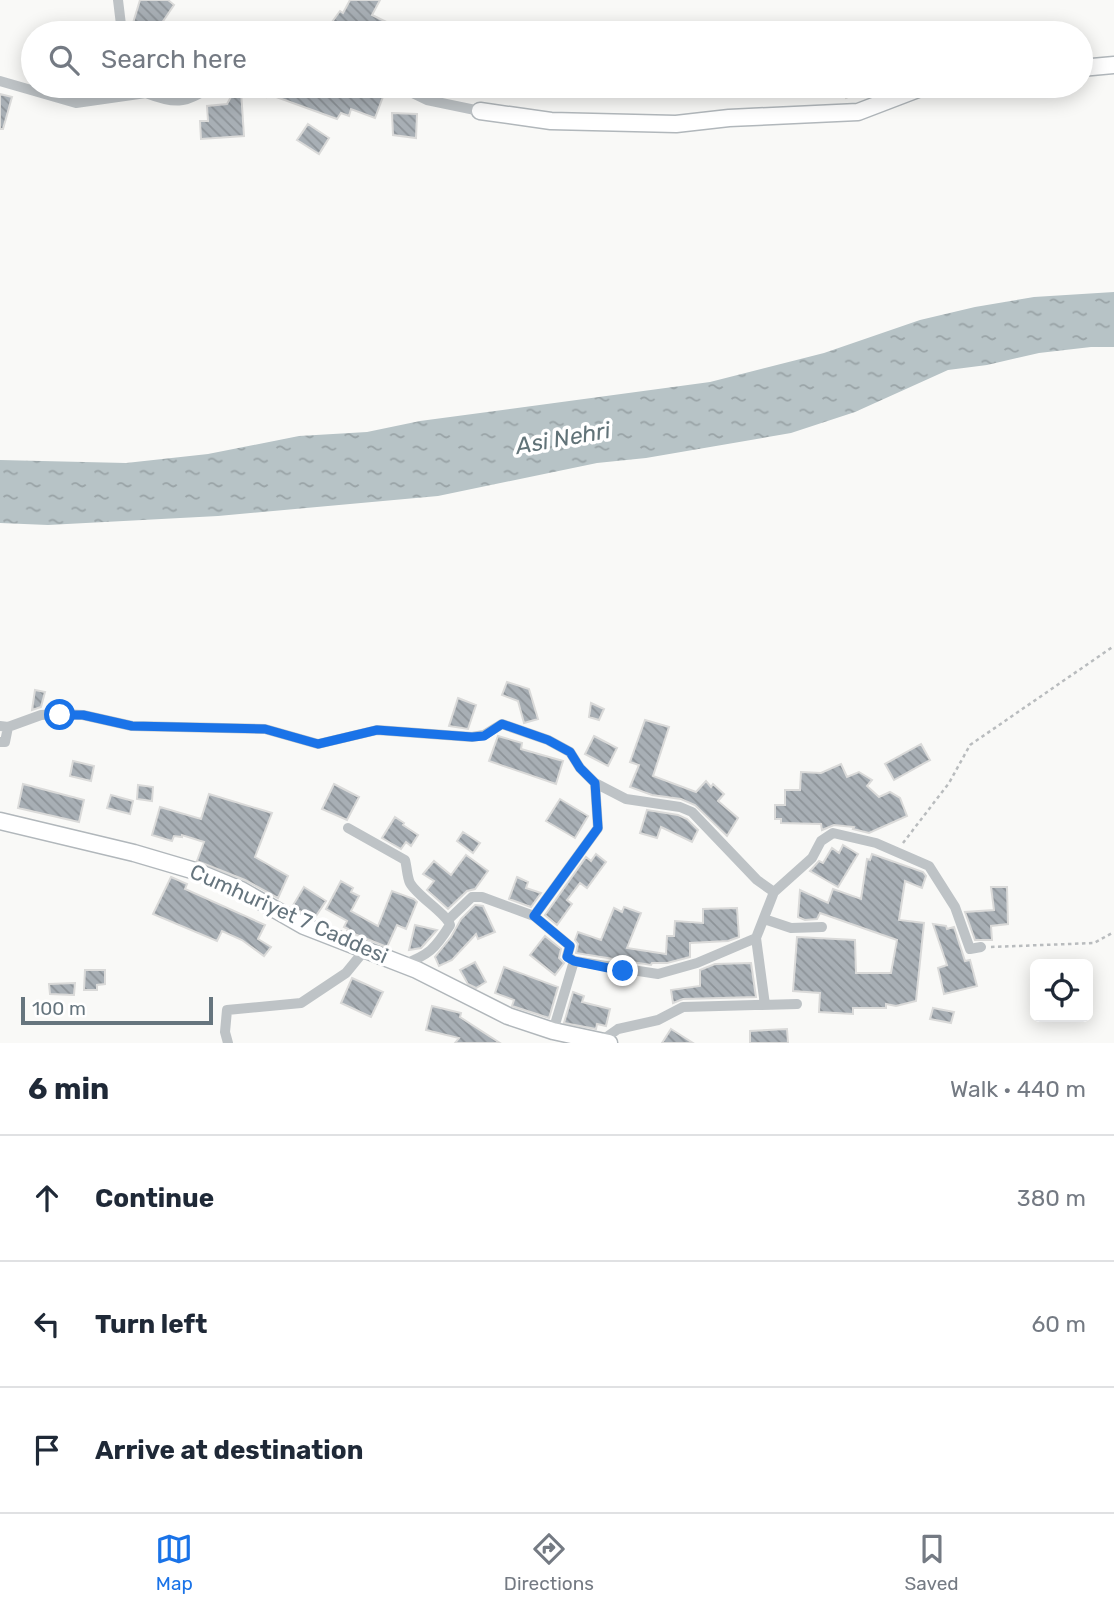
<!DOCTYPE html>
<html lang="en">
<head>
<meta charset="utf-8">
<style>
  body { margin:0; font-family:Rubik,sans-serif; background:#f2f2f3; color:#1f2937 }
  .controls { position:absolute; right:21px; bottom:21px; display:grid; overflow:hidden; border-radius:10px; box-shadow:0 4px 18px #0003 }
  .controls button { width:63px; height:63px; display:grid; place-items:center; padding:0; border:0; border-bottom:2px solid #e0e1e3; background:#fff; color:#1f2937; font:35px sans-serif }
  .scale { position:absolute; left:21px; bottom:18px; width:192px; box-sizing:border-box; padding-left:7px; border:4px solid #66757e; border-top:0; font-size:19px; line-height:24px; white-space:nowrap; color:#66757e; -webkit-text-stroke:5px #fff; paint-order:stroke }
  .stop { position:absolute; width:21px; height:21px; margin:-16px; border:5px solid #1a73e8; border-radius:50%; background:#fff }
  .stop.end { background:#1a73e8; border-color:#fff; box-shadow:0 2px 7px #0008 }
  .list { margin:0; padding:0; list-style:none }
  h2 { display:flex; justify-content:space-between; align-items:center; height:91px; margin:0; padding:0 28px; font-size:30px }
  h2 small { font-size:23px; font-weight:400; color:#747a83 }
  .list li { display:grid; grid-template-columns:46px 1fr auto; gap:21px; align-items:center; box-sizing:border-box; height:126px; padding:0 28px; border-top:2px solid #e0e1e3 }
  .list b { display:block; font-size:26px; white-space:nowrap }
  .list em { font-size:23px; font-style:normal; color:#747a83 }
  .icon { flex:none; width:38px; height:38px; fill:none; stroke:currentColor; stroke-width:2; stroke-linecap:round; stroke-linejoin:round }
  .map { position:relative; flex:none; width:1114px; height:1043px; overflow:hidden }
  .search { position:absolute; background:#fff; box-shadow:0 4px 18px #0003; left:21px; right:21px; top:21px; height:77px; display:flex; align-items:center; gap:18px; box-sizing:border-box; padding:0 24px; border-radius:38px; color:#747a83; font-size:26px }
  .sheet { height:469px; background:#fff }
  nav { display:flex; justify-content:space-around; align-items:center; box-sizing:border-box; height:98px; border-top:2px solid #e0e1e3; background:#fff; font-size:19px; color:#747a83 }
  nav a { display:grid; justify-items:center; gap:4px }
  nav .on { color:#1a73e8 }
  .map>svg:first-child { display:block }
  .water { fill:url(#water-ripples) }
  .building { fill:url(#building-back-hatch); stroke:#dadad9; stroke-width:2 }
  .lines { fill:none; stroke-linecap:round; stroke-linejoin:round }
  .secondary-casing { stroke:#b1b7bb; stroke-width:19 }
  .path { stroke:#b9bcbe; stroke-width:2.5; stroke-dasharray:3.5 3.5; stroke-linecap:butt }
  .street { stroke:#bec3c6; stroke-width:10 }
  .secondary { stroke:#fff; stroke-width:16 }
  .route { stroke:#1a73e8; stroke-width:9 }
  .labels { text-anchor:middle; stroke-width:7; stroke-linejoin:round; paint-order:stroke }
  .street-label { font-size:21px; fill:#66757e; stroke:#fff }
  .water-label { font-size:23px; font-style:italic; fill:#617378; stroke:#fff }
</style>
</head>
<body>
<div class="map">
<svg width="1114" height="1043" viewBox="0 0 1114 1043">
  <defs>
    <pattern id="water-ripples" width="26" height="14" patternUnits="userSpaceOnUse" patternTransform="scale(1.75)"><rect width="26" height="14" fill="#b7c3c6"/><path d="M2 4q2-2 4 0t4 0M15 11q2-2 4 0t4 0" fill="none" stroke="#99a3a6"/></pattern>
    <pattern id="building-back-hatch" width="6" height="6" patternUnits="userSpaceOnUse" patternTransform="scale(1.75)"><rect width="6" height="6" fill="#a8afb5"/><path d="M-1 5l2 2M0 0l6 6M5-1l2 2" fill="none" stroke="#8d9398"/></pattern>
  </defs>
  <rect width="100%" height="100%" fill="#f9f9f7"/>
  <path class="water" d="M 1114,292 L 1114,347 L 1091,347 L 1039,353 L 987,365 L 948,370 L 855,412 L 791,433 L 646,458 L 597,463 L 438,496 L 218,516 L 48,525 L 0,523 L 0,460 L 126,463 L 208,454 L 299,436 L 367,432 L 420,421 L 710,382 L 824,353 L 920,320 L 975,307 L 1034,297 Z"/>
  <path class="building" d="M 140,0 L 168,0 L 174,5 L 155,33 L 130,33 Z
    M 350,0 L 380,0 L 372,15 L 409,33 L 324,33 L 340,11 L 343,13 Z
    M 80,86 L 120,86 L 120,89 L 81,94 Z
    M 237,86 L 278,86 L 300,92 L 302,86 L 387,86 L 375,118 L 351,109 L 349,116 L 341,113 L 337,119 L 268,94 L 266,97 L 241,91 L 244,136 L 201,139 L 200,121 L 208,121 L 207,106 L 227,104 Z
    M 841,86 L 874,86 L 846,98 Z
    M 0,94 L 12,97 L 3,129 L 0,129 Z
    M 392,113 L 417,114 L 416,138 L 393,135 Z
    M 308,124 L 329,138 L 319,154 L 297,140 Z
    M 507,682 L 529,689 L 538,719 L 524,723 L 518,701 L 502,695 Z
    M 35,690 L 45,692 L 41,707 L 32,710 Z
    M 458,698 L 476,705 L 468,729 L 449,726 Z
    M 591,703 L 604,709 L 599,720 L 589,717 Z
    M 645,720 L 669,727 L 653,776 L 696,792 L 706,781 L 711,787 L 713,784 L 724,794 L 718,801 L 738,818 L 727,836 L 695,805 L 681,799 L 652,795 L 630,787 L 639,765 L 630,762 Z
    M 498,736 L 522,743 L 521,749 L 563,761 L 556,784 L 489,761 Z
    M 594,736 L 617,748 L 608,766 L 585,754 Z
    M 921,744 L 930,760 L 894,780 L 885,764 Z
    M 73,761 L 94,766 L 91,781 L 70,776 Z
    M 841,764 L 847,777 L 859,772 L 872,780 L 867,786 L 879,797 L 890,792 L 900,798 L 907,816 L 869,833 L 853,829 L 854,827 L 834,825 L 822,830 L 821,824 L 781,823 L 781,819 L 775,819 L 775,805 L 785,805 L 785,790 L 800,790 L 801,772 L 821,773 Z
    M 23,784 L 84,800 L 79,822 L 18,808 Z
    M 334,784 L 359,797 L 347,820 L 322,809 Z
    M 138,785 L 153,787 L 152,801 L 137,799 Z
    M 209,794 L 272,813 L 255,857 L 288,876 L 278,898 L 245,880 L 197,861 L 204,842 L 182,835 L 182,837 L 174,836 L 172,841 L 152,835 L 160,807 L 201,819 Z
    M 111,795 L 133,801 L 130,814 L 107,808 Z
    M 560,799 L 588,816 L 575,838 L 546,821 Z
    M 647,810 L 678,815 L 687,819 L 698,830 L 692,842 L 661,827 L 657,838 L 640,833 Z
    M 395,817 L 404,823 L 403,825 L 418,835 L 411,846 L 406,842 L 401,849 L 382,838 Z
    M 463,832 L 480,843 L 473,853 L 457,841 Z
    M 843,845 L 858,854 L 838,887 L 810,871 L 819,861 L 823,863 L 832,848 L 839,853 Z
    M 596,854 L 606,862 L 587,888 L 580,883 L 567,900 L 572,904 L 557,925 L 545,915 L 586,857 L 591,861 Z
    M 872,854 L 923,872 L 926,876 L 922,888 L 905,881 L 899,920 L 924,923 L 916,1001 L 896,1006 L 886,1004 L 886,1008 L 853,1008 L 853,1014 L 819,1012 L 820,993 L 793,991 L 797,937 L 855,940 L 856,973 L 891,973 L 897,940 L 820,913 L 817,919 L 805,920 L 798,917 L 800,890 L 828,903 L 833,889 L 861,899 L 867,859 L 870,860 Z
    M 466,855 L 488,871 L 475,889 L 467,891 L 448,909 L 427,890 L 434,881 L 423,874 L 434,861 L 451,875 Z
    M 171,877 L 187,884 L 185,889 L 265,925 L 258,939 L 271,947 L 264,956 L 242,940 L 222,931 L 217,941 L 153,914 Z
    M 517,877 L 528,882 L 526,888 L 541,893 L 531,907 L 509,899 Z
    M 341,881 L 353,888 L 351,892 L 359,896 L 351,911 L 378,926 L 392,891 L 414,899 L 417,902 L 406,929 L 397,925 L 387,947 L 347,931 L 348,929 L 344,927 L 347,921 L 326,909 Z
    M 304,887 L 326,901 L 314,919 L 292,907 Z
    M 991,887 L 1007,887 L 1008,924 L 991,926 L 992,940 L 975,940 L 965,912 L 994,910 Z
    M 475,905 L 483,906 L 495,932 L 478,939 L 476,934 L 452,960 L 439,966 L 435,957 L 451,937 L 461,919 Z
    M 624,907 L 641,913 L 627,948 L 666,954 L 667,936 L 674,936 L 675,921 L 703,923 L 703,909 L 737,908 L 739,937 L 728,941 L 690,943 L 690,957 L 667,963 L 652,963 L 651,965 L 576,953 L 578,944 L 575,940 L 578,932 L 601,940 L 614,908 L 622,912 Z
    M 933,924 L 946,926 L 947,929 L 954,927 L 965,961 L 970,960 L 977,986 L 944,994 L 938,968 L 947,965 Z
    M 415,925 L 437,930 L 421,948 L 409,950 Z
    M 545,936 L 561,949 L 559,958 L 564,963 L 555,975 L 530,955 Z
    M 475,962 L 486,982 L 476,988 L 468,984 L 460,970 Z
    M 751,963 L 756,997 L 683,999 L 673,1003 L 671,990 L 700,986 L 700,970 L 715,964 Z
    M 504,967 L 558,987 L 549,1018 L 512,1006 L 514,1000 L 495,993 Z
    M 85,970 L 105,970 L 105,984 L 97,985 L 97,990 L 84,990 Z
    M 352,978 L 383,992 L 371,1017 L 341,1003 Z
    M 75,983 L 74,995 L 50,994 L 49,984 Z
    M 573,992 L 584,996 L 582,1002 L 610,1009 L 606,1026 L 597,1024 L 596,1029 L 564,1023 Z
    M 432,1006 L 461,1013 L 460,1017 L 500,1043 L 455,1043 L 459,1038 L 426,1030 Z
    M 933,1008 L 954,1012 L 951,1023 L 930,1019 Z
    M 671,1029 L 693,1043 L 662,1043 Z
    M 787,1029 L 788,1043 L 750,1043 L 750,1031 Z"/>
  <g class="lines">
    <defs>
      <path id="secondary" d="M 1081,68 L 1114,65
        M 480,111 L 551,121 L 676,124 L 729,118 L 858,112 L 926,86
        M 0,821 L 134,853 L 195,871 L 241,890 L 304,926 L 417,970 L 508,1016 L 553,1031 L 609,1043"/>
    </defs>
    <use href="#secondary" class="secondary-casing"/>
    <path class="path" d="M 903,843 L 949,783 L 970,745 L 1114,646
      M 991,947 L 1094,943 L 1114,932"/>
    <path class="street" d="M 118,0 L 122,33
      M 273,33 L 281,29 L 292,33
      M 0,81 L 76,103 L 146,93
      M 143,86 L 146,93 C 177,105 186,103 212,86
      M 398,86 L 427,100 L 480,111
      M 0,726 L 8,727 L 41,715 L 60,714 L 83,715 L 132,726 L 265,729 L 318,744 L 377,730 L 472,737 L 484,735 L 502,724 L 548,740 L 570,752 L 580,768 L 595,783 L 626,799 L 680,807 L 692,812 L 757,880 L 774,892
      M 0,742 L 5,742 L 8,727
      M 348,828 L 405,860 C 407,867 407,877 410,883 C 418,897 446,913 450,925 C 435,949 429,955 402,965
      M 534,916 L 598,828 L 595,783
      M 764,919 L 791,928 L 822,927
      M 448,920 L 472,897 L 482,897 L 534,916 L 570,946 L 567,956 L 574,961
      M 756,938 L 765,1005
      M 553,1031 L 574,961 L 658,974 L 697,963 L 756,938 L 774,892 L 812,858 L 821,841 L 833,833 L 876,843 L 929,866 L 955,907 L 970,949 L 981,947
      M 601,1041 L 618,1029 L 658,1020 L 683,1007 L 797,1004
      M 228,1043 L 225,1032 L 227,1010 L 301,1003 L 346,973 L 364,951"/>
    <use href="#secondary" class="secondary"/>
  </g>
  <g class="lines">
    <path class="route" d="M 60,715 L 83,715 L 132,726 L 265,729 L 318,744 L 377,730 L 472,737 L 484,736 L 502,724 L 548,740 L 570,752 L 580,768 L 595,783 L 598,828 L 534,916 L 570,946 L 567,957 L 574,961 L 623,971"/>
  </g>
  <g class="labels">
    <g class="street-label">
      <text transform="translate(289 914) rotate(24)" y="7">Cumhuriyet 7 Caddesi</text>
    </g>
    <g class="water-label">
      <text transform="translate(563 438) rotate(-10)" y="8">Asi Nehri</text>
    </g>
  </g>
</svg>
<div class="controls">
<button><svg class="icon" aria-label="locate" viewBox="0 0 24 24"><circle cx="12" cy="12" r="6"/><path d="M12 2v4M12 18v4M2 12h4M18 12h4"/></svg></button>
</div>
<div class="scale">100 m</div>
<div class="stop" style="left:60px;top:715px"></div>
<div class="stop end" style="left:623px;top:971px"></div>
<div class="search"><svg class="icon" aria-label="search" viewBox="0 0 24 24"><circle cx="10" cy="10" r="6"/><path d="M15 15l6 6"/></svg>Search here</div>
</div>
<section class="sheet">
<h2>6 min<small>Walk · 440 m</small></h2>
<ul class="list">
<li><svg class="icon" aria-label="ahead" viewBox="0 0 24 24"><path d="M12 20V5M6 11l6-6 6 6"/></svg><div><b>Continue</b></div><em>380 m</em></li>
<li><svg class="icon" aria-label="left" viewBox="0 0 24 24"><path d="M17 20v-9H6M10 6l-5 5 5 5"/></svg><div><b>Turn left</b></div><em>60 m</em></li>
<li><svg class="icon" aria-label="arrive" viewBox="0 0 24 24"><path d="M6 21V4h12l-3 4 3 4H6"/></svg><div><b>Arrive at destination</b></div></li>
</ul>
</section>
<nav>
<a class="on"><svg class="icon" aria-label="map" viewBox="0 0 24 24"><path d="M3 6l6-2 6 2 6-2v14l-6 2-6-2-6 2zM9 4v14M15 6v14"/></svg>Map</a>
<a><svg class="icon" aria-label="directions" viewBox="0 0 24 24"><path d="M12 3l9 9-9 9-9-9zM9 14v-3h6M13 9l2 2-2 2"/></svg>Directions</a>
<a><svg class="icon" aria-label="saved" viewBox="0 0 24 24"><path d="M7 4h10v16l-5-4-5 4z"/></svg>Saved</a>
</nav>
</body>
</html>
